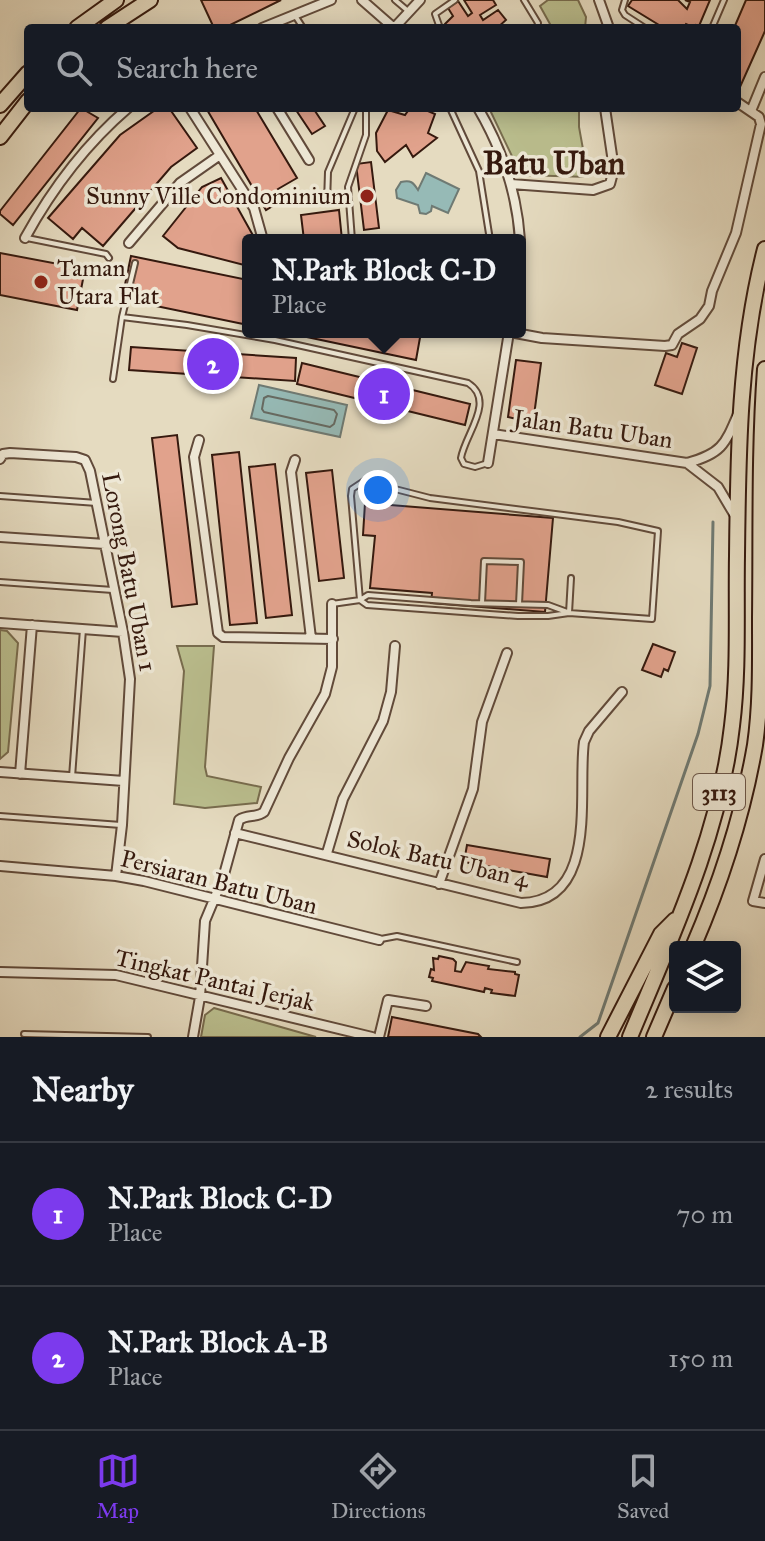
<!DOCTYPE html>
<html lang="en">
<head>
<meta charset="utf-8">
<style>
  body { margin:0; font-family:"IM FELL Great Primer",serif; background:#20242c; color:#f1f3f6 }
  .controls { position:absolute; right:24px; bottom:24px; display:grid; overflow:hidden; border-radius:8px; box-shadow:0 4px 20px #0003 }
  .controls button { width:72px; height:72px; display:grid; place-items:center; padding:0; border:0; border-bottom:2px solid #363941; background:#171b24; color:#f1f3f6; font:40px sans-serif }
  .you { position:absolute; left:378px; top:490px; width:28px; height:28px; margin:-20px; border:6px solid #fff; border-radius:50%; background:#1a73e8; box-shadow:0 0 0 12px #1a73e833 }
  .badge { display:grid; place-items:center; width:52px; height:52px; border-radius:50%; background:#7c3aed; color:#fff; font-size:26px; font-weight:700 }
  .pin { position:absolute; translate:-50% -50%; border:4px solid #fff; box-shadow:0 2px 8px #0006 }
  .popup { position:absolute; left:242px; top:234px; width:284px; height:104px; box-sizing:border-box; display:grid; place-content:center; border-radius:8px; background:#171b24; filter:drop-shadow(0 2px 6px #0005); font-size:26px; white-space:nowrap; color:#9ea1a6 }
  .popup b { font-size:30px; color:#f1f3f6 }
  .popup::after { content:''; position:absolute; left:50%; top:100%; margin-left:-16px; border:16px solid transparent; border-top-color:#171b24 }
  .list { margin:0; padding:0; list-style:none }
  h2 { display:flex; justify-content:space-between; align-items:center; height:104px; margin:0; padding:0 32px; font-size:34px }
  h2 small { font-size:26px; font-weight:400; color:#9ea1a6 }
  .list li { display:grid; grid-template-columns:52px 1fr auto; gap:24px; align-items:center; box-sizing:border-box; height:144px; padding:0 32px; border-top:2px solid #363941 }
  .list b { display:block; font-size:30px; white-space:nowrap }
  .list p { margin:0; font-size:26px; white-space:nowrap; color:#9ea1a6 }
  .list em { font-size:26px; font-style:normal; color:#9ea1a6 }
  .icon { flex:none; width:44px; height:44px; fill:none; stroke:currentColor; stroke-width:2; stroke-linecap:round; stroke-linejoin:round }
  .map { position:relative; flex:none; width:765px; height:1037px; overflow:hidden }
  .search { position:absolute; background:#171b24; box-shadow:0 4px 20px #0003; left:24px; right:24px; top:24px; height:88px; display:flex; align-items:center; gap:20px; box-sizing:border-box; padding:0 28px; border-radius:8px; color:#9ea1a6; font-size:30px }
  .sheet { height:392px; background:#171b24 }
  nav { display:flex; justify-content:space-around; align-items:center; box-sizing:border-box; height:112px; border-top:2px solid #363941; background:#171b24; font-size:22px; color:#9ea1a6 }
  nav a { display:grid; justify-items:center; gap:4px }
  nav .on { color:#7c3aed }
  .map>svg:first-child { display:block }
  .green { fill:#babe8e; stroke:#786c4e; stroke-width:2 }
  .water { fill:#96bab6; stroke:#6f7a73; stroke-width:2 }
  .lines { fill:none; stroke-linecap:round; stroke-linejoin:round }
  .shore { stroke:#666a62; stroke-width:2 }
  .stream { stroke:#6f7a73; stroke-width:3 }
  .building { fill:#e1a28c; stroke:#35190e; stroke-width:2 }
  .service-casing { stroke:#614a3a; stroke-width:8 }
  .minor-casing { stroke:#614a3a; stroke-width:12 }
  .trunk-casing { stroke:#35190e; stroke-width:18 }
  .service { stroke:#eee8d6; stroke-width:4 }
  .minor { stroke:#eee8d6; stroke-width:8 }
  .trunk { stroke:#e5dbc0; stroke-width:14 }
  .poi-dot { fill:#8f2418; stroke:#eee8d6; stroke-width:3 }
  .labels { text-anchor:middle; stroke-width:7; stroke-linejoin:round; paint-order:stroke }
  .shield { fill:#eee8d6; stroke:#6c574a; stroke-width:2 }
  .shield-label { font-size:22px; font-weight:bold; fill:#35190e }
  .poi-label { font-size:24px; fill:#35190e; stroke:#eee8d6; text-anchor:end }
  .street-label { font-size:24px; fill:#35190e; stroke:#eee8d6 }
  .district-label { font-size:32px; font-weight:bold; fill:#35190e; stroke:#eee8d6 }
</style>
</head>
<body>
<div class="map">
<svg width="765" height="1037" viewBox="0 0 765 1037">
  <rect width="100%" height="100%" fill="#e5dbc0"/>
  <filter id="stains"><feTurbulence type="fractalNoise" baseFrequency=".0025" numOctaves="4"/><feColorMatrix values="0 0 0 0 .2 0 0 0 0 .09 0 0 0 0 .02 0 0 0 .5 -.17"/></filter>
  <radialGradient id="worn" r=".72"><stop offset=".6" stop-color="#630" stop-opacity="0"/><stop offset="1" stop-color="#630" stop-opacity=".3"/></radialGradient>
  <path class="green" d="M 548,0 L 578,0 L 586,17 L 585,28 L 548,28 L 550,24 L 540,6 Z
    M 489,108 L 579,108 L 579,127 L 588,177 L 521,175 Z
    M 0,630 L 7,631 L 18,643 L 8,752 L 0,759 Z
    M 177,646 L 214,646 L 205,767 L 207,776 L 261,787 L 257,803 L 205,808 L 174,804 L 184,671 Z
    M 214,1008 L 316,1037 L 201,1037 L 205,1015 Z"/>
  <path class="water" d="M 426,173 L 459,189 L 448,213 L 432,206 L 431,211 L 426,214 L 420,213 L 418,205 L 397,198 L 396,190 L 401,182 C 411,180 413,182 418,190 Z
    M 259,385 L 347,405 L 340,437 L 251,418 Z"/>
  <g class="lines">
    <path class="shore" d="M 268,396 L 334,410 L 337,414 L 334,424 L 330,427 L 264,412 L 262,409 L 264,398 Z"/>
    <path class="stream" d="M 580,1037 L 598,1023 L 698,734 L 710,686 L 713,522"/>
  </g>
  <path class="building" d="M 201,0 L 281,0 L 224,28 L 214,28 Z
    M 464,0 L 493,0 L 496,5 L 480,15 L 483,20 L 498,10 L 506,20 L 497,28 L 447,28 L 445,24 L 453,16 L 448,8 L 458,1 L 468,16 L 472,13 Z
    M 632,0 L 678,0 L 687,9 L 690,2 L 685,0 L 710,0 L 699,26 L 696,25 L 695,28 L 686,24 L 684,28 L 664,28 L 628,6 Z
    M 746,0 L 765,0 L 765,31 L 740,87 L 737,85 L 737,28 L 734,28 Z
    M 81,108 L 98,118 L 13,225 L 0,214 L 0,211 Z
    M 158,108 L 169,108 L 197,148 L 171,167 L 103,246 L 82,228 L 73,239 L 48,218 L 120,135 Z
    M 206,108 L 255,108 L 297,178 L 278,189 L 284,199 L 266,210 Z
    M 299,108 L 313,108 L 325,126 L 312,134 L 296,110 Z
    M 410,108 L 421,108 L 435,114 L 428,133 L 437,138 L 413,157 L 406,145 L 385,162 L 377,151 L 376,133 L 388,110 L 405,115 Z
    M 371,162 L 379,228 L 364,230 L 356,164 Z
    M 221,178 L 255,239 L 248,240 L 248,266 L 178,248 L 163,236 L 202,187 Z
    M 339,210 L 342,240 L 304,240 L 301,215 Z
    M 0,253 L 85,269 L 77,310 L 0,295 Z
    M 131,256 L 248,280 L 248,325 L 122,299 Z
    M 283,332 L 421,332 L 416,360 Z
    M 682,343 L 697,348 L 682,394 L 655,385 L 666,353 L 677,357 Z
    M 131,347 L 296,358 L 295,381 L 129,370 Z
    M 516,360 L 541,363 L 533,423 L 508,417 Z
    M 302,363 L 470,404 L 465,425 L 297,384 Z
    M 177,435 L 197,604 L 172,607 L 152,438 Z
    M 239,452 L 257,623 L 230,625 L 212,455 Z
    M 275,464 L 292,615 L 266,618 L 249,467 Z
    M 332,470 L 344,578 L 319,581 L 306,473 Z
    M 365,503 L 553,518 L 545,612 L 431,603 L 432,593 L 370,588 L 375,536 L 363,535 Z
    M 653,644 L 675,652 L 668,671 L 664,669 L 661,677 L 642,670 Z
    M 467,845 L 550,859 L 547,877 L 464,862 Z
    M 439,956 L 453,959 L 456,962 L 455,971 L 461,972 L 466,962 L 489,966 L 488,969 L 515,972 L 515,974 L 519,975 L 515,996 L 491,993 L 492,990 L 485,988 L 484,992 L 432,981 L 433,978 L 429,977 L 431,969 L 434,970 L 433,958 L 438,959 Z
    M 392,1017 L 478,1034 L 481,1037 L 388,1037 Z"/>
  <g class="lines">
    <defs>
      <path id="service" d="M 395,0 L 408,11
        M 524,0 L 538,23 L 537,28
        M 625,0 L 622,10 L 625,15 L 645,28
        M 296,17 L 303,28
        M 440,28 L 435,14 L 455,0
        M 712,28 L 724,0
        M 450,108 L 479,171 L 490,240
        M 327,203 L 328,172 L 355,108
        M 27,238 L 106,254 L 109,258
        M 352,240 L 348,187 L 366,135 L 366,108
        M 122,317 L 135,263
        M 113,379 L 122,317 L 187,325 L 275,340 L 468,383 C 496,401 465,434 461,458 L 464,464 L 475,467 L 488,463
        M 364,481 L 430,498 L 618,522 L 658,531 L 652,619 L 569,613 L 548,616 L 518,616 L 367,605 L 360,600 L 351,496 L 352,489 Z
        M 0,496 L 97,503
        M 0,582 L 113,590
        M 482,603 L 484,561 L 521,562 L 519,604
        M 332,604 L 360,600 L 368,595 L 471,603 L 548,605 L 567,612
        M 569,613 L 571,578
        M 72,777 L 83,629
        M 0,816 L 121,825
        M 381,939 L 397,936 L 517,962
        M 24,1034 L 148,1037"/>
      <path id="minor" d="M 362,0 L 394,28 L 420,0
        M 599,0 L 609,28
        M 262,28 L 331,0
        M 190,108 L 254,208 L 263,240
        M 277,108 L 309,160
        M 478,108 C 502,149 517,193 520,240
        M 751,111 L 765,77
        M 511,184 L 593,190 L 610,184 L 614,169 L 605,108
        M 25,238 C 52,189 86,144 128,108
        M 129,243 L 180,183 L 220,155
        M 510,332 L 542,338 L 665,346 L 672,345 L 678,334 L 700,319 L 709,306 L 712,291 L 736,233 L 761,124 L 759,117 L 737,102
        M 493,434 L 687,463 C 721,454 725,445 738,414
        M 199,440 L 194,457 L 218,633 L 223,637 L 333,639
        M 0,459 L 3,454 L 10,453 L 76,457 L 85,460 L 90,471 L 123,632 L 130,679 L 122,825 L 116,876
        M 295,460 L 291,472 L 311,638
        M 488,463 L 509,332
        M 687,463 L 718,487 L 734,514
        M 0,537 L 105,544
        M 0,623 L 123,632
        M 0,772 L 124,781
        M 20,774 L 32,625
        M 235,833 L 521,903 C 600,902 577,791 584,742 L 589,731 L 622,692
        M 327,853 L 343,799 L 383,721 L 391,692 L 395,646
        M 765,859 L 753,901 L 765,903
        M 0,866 L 116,876 L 144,881 L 379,940
        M 439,884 L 473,789 L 482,722 L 507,653
        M 0,972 L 116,975 L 372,1037
        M 193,1037 L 200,997 L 205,921 L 223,878 L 239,820 C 247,814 257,818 264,812 L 289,758 L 325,694 L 332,667 L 332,604
        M 379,1037 L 388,1000 L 426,1006"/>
      <path id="trunk" d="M 77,28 L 116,0
        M 107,28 L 150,0
        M 0,105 L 28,73
        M 0,137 L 28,101
        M 693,947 C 721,882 743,815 755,745 C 761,703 760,660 760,618 C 761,535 759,452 765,369
        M 608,1037 L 661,934 L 675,920
        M 630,1037 C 671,938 720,834 732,726 C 739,670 736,613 737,556 C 738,452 739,350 765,249
        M 654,1037 L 675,988"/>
    </defs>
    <use href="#service" class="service-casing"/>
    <use href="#minor" class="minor-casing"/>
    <use href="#trunk" class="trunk-casing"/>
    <use href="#service" class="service"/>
    <use href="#minor" class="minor"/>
    <use href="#trunk" class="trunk"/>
  </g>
  <g class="poi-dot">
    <circle cx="367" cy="196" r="8"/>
    <circle cx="41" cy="282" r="8"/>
  </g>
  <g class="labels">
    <rect class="shield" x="693" y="774" width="52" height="36" rx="6"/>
    <g class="shield-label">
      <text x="719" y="800">3113</text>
    </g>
    <g class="poi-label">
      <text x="351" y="204">Sunny Ville Condominium</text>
      <text x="57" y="276" text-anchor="start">Taman<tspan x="57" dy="28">Utara Flat</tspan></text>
    </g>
    <g class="street-label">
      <text transform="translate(593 429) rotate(8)" y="8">Jalan Batu Uban</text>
      <text transform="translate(129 572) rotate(79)" y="8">Lorong Batu Uban 1</text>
      <text transform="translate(438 859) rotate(13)" y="8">Solok Batu Uban 4</text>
      <text transform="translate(219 882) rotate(14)" y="8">Persiaran Batu Uban</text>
      <text transform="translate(215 980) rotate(13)" y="8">Tingkat Pantai Jerjak</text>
    </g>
    <g class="district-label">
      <text x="554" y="174">Batu Uban</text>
    </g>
  </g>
  <rect width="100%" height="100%" filter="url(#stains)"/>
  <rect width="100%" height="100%" fill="url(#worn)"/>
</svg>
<div class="controls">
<button><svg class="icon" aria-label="layers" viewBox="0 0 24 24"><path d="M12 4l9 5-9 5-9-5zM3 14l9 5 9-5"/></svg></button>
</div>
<div class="you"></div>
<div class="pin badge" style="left:384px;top:394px">1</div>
<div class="popup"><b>N.Park Block C-D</b>Place</div>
<div class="pin badge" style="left:213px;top:364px">2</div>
<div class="search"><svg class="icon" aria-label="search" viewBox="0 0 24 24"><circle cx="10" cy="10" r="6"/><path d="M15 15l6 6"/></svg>Search here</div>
</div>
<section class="sheet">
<h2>Nearby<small>2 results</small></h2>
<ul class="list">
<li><span class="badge">1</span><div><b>N.Park Block C-D</b><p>Place</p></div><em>70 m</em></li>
<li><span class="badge">2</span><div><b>N.Park Block A-B</b><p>Place</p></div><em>150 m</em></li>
</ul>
</section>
<nav>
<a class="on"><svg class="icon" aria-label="map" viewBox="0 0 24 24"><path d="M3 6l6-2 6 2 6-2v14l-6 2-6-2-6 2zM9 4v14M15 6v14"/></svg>Map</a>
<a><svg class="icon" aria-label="directions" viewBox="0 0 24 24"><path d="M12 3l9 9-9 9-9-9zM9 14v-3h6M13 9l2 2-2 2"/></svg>Directions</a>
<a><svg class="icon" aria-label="saved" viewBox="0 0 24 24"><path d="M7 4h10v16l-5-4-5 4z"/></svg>Saved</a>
</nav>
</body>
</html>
